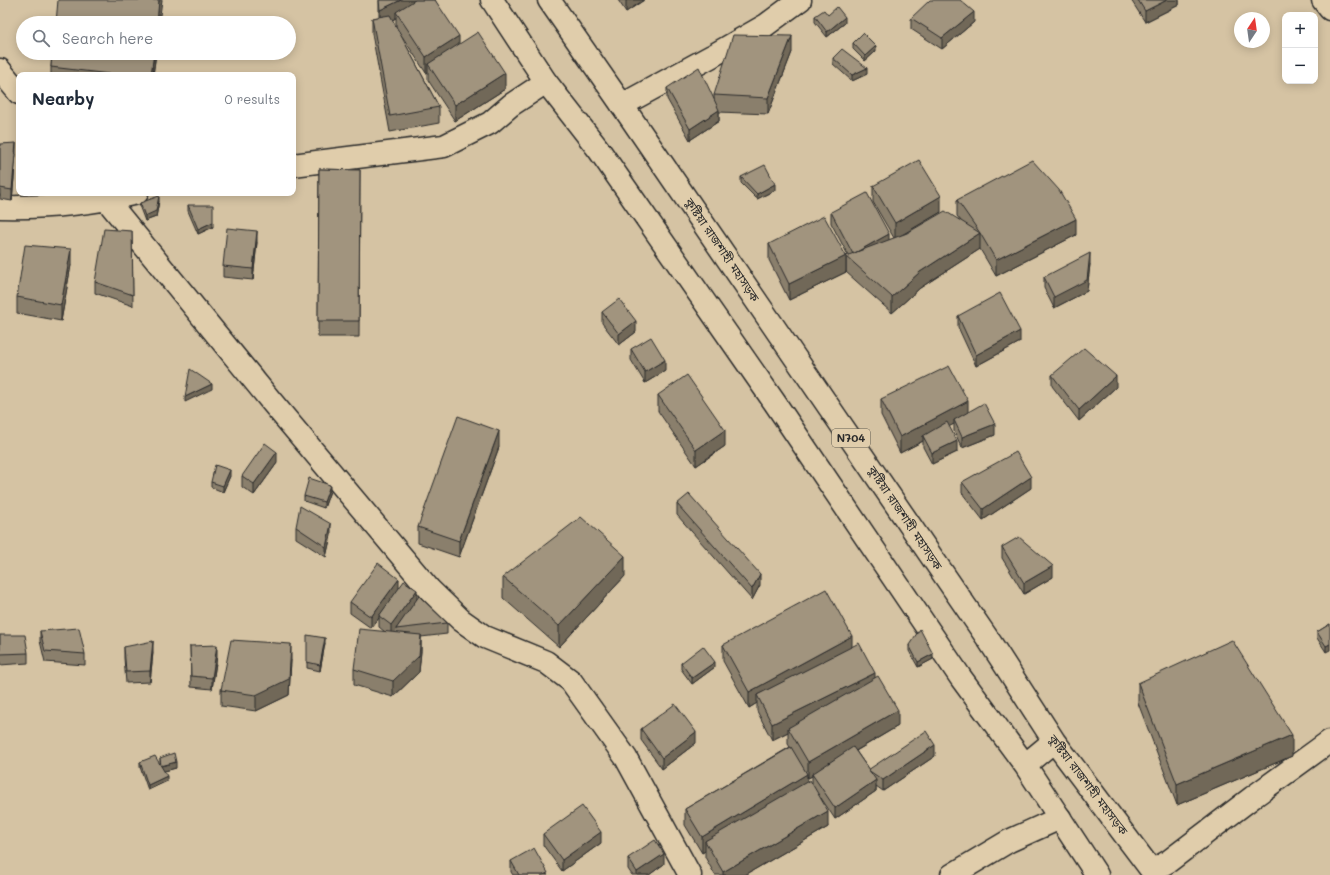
<!DOCTYPE html>
<html lang="en">
<head>
<meta charset="utf-8">
<style>
  body { margin:0; font-family:Mali,"Noto Sans Bengali",sans-serif; background:#f6f6f7; color:#1f2937 }
  .controls { position:absolute; right:12px; top:12px; display:grid; overflow:hidden; border-radius:8px; box-shadow:0 2px 10px #0003 }
  .controls button { width:36px; height:36px; display:grid; place-items:center; padding:0; border:0; border-bottom:1px solid #e0e1e3; background:#fff; color:#1f2937; font:20px sans-serif }
  .compass { position:absolute; left:1234px; top:12px; width:36px; height:36px; border-radius:50%; background:#fff; box-shadow:0 2px 10px #0003; rotate:13deg }
  .list { margin:0; padding:0; list-style:none }
  h2 { display:flex; justify-content:space-between; align-items:center; height:52px; margin:0; padding:0 16px; font-size:17px }
  h2 small { font-size:13px; font-weight:400; color:#747a83 }
  .icon { flex:none; width:22px; height:22px; fill:none; stroke:currentColor; stroke-width:2; stroke-linecap:round; stroke-linejoin:round }
  .map { position:relative; flex:none; width:1330px; height:875px; overflow:hidden }
  .search { position:absolute; background:#fff; box-shadow:0 2px 10px #0003; left:16px; top:16px; width:280px; height:44px; display:flex; align-items:center; gap:10px; box-sizing:border-box; padding:0 14px; border-radius:22px; color:#747a83; font-size:15px }
  .panel { position:absolute; background:#fff; box-shadow:0 2px 10px #0003; left:16px; top:72px; width:280px; height:124px; border-radius:8px }
  .map>svg:first-child { display:block }
  .lines { fill:none; stroke-linecap:round; stroke-linejoin:round }
  .minor-casing { stroke:#2b2b2b; stroke-width:25 }
  .highway-casing { stroke:#2b2b2b; stroke-width:25 }
  .minor { stroke:#e0cdab; stroke-width:22 }
  .highway { stroke:#e0cdab; stroke-width:22 }
  .wall { fill:#8a7f6c; stroke:#2b2b2b; fill-rule:evenodd }
  .shaded-wall { fill:#716858; stroke:#2b2b2b }
  .building { fill:#a1947e; stroke:#2b2b2b }
  .labels { text-anchor:middle; stroke-width:3; stroke-linejoin:round; paint-order:stroke }
  .shield { fill:#e0cdab; stroke:#615c51; stroke-width:1 }
  .shield-label { font-size:11px; font-weight:bold; fill:#2b2b2b }
  .street-label { font-size:12px; fill:#2b2b2b; stroke:#e0cdab }
</style>
</head>
<body>
<div class="map">
<svg width="1330" height="875" viewBox="0 0 1330 875">
  <rect width="100%" height="100%" fill="#d5c3a3"/>
  <filter id="ink" filterUnits="userSpaceOnUse"><feTurbulence type="fractalNoise" baseFrequency=".025" numOctaves="2"/><feDisplacementMap in="SourceGraphic" scale="8" xChannelSelector="R" yChannelSelector="G"/><feConvolveMatrix kernelMatrix="1 2 1 2 8 2 1 2 1" color-interpolation-filters="sRGB"/></filter>
  <g filter="url(#ink)">
    <g class="lines">
      <defs>
        <path id="minor" d="M 1323,0 L 1330,9
          M 0,70 L 19,93
          M 622,105 L 712,56 L 766,25 L 800,0
          M 293,165 L 444,146 L 490,123 L 511,105 L 546,82
          M 101,193 L 271,401 L 430,590 L 461,620 L 485,637 L 546,662 L 571,681 L 626,758 L 690,875
          M 0,207 C 45,208 94,203 137,193
          M 1152,871 L 1169,861 L 1253,797 L 1330,741
          M 952,875 L 1009,841 L 1060,818"/>
        <path id="highway" d="M 492,0 L 546,82 L 599,150 L 775,403 L 961,678 L 1025,765 L 1097,875
          M 549,0 L 622,105 L 990,642 L 1054,741 L 1155,875
          M 1025,765 L 1054,741"/>
      </defs>
      <use href="#minor" class="minor-casing"/>
      <use href="#highway" class="highway-casing"/>
      <use href="#minor" class="minor"/>
      <use href="#highway" class="highway"/>
    </g>
    <path class="wall" d="M 379,0 L 435,0 L 459,44 L 505,89 L 455,121 L 428,80 L 428,72 L 426,73 L 398,30 L 439,107 L 439,123 L 390,132 L 372,34 L 372,18 L 379,17 ZM 396,18 L 396,28 L 392,20 Z
      M 618,0 L 644,0 L 626,12 Z
      M 1131,0 L 1179,0 L 1179,5 L 1145,22 Z
      M 815,16 L 845,23 L 827,37 L 815,22 Z
      M 911,18 L 974,22 L 942,49 L 911,29 Z
      M 853,43 L 876,51 L 865,61 L 853,49 Z
      M 792,52 L 768,114 L 719,112 L 719,121 L 690,140 L 667,99 L 667,88 L 714,100 L 714,95 Z
      M 52,53 L 156,53 L 153,75 L 51,75 L 51,67 Z
      M 833,58 L 867,74 L 852,81 L 833,64 Z
      M 0,144 L 16,154 L 12,201 L 0,199 Z
      M 319,169 L 360,170 L 359,337 L 318,337 Z
      M 741,177 L 775,190 L 757,199 L 741,183 Z
      M 873,186 L 941,212 L 902,235 L 961,221 L 957,216 L 957,200 L 1076,235 L 996,276 L 980,249 L 920,288 L 892,313 L 846,272 L 846,256 L 848,255 L 831,223 L 831,212 L 889,240 L 894,238 L 873,202 Z
      M 159,201 L 156,217 L 145,221 L 140,208 L 140,203 Z
      M 188,205 L 213,227 L 198,234 L 188,211 Z
      M 132,231 L 133,306 L 95,293 L 95,282 Z
      M 257,242 L 253,280 L 223,277 L 223,266 Z
      M 769,244 L 846,272 L 789,300 L 769,260 Z
      M 1090,264 L 1087,291 L 1054,308 L 1044,288 L 1044,277 Z
      M 71,265 L 61,321 L 17,313 L 17,297 Z
      M 602,312 L 636,332 L 619,345 L 602,323 Z
      M 958,316 L 1020,342 L 976,366 L 958,327 Z
      M 631,349 L 665,371 L 645,383 L 631,360 Z
      M 1052,375 L 1116,387 L 1079,421 L 1052,386 Z
      M 658,395 L 725,446 L 696,466 L 658,411 Z
      M 881,399 L 968,413 L 995,435 L 962,448 L 954,431 L 954,424 L 949,426 L 957,452 L 932,464 L 923,447 L 923,441 L 900,453 L 881,415 Z
      M 499,447 L 459,557 L 418,543 L 418,527 Z
      M 277,463 L 254,495 L 242,487 L 242,476 Z
      M 230,476 L 223,492 L 211,487 L 211,482 Z
      M 962,482 L 1031,488 L 983,520 L 962,493 Z
      M 330,491 L 324,508 L 304,501 L 304,496 Z
      M 677,504 L 760,585 L 752,600 L 677,515 Z
      M 296,527 L 331,535 L 326,557 L 296,538 Z
      M 1002,547 L 1053,577 L 1024,594 L 1002,558 Z
      M 625,576 L 559,647 L 503,598 L 503,577 Z
      M 399,587 L 447,623 L 447,634 L 421,637 L 421,651 L 419,672 L 393,697 L 354,685 L 354,669 L 385,632 L 379,627 L 379,618 L 371,628 L 350,613 L 350,602 Z
      M 1330,624 L 1326,652 L 1317,638 L 1317,632 Z
      M 40,631 L 85,654 L 85,665 L 45,662 L 40,641 Z
      M 0,635 L 28,653 L 28,663 L 0,665 Z
      M 325,643 L 320,671 L 307,668 L 307,662 Z
      M 723,645 L 852,647 L 875,678 L 898,726 L 856,751 L 869,770 L 935,756 L 883,791 L 876,786 L 876,791 L 835,819 L 821,798 L 828,827 L 745,875 L 715,875 L 705,857 L 705,851 L 702,853 L 685,825 L 685,809 L 790,747 L 788,744 L 788,732 L 772,740 L 757,711 L 757,703 L 749,708 L 723,661 ZM 807,776 L 808,778 L 812,776 L 812,783 L 807,782 Z
      M 909,645 L 933,659 L 918,667 L 909,651 Z
      M 190,646 L 217,656 L 212,689 L 191,687 Z
      M 124,647 L 153,652 L 150,682 L 126,683 L 124,658 Z
      M 291,660 L 289,695 L 256,711 L 221,706 L 221,690 Z
      M 681,663 L 715,667 L 692,684 L 681,669 Z
      M 1138,683 L 1292,756 L 1177,805 L 1138,703 Z
      M 641,729 L 696,743 L 662,769 L 641,740 Z
      M 160,758 L 176,768 L 164,771 L 167,781 L 148,790 L 140,767 L 140,762 L 160,764 Z
      M 543,834 L 601,843 L 562,871 L 543,845 Z
      M 628,858 L 664,864 L 649,875 L 632,875 L 628,869 Z
      M 511,861 L 548,875 L 513,875 L 511,872 Z"/>
    <path class="shaded-wall" d="M 159,0 L 162,0 L 159,23 L 157,23 Z
      M 401,0 L 433,0 L 396,12 L 396,18 L 380,26 L 380,10 Z
      M 627,0 L 644,0 L 626,12 L 626,1 Z
      M 1167,0 L 1179,0 L 1179,5 L 1145,22 L 1145,11 Z
      M 974,12 L 974,22 L 942,49 L 942,38 Z
      M 845,17 L 845,23 L 827,37 L 827,32 Z
      M 459,36 L 459,52 L 428,64 L 428,72 L 426,73 L 426,57 Z
      M 792,36 L 792,52 L 768,114 L 768,98 Z
      M 876,46 L 876,51 L 865,61 L 865,56 Z
      M 154,53 L 156,53 L 153,75 L 151,75 Z
      M 867,68 L 867,74 L 852,81 L 852,75 Z
      M 505,73 L 505,89 L 455,121 L 455,105 Z
      M 719,110 L 719,121 L 690,140 L 690,129 Z
      M 16,143 L 16,154 L 12,201 L 12,190 Z
      M 775,184 L 775,190 L 757,199 L 757,194 Z
      M 159,196 L 159,201 L 156,217 L 145,221 L 145,216 Z
      M 941,196 L 941,212 L 895,239 L 895,223 Z
      M 1076,219 L 1076,235 L 996,276 L 996,260 Z
      M 213,222 L 213,227 L 198,234 L 198,229 Z
      M 257,231 L 257,242 L 253,280 L 253,269 Z
      M 980,233 L 980,249 L 920,288 L 892,313 L 892,297 L 920,272 Z
      M 889,234 L 889,245 L 853,254 Z
      M 71,249 L 71,265 L 61,321 L 61,305 Z
      M 1090,253 L 1090,264 L 1087,291 L 1054,308 L 1054,297 Z
      M 846,256 L 846,272 L 789,300 L 789,284 Z
      M 636,321 L 636,332 L 619,345 L 619,334 Z
      M 1020,331 L 1020,342 L 976,366 L 976,355 Z
      M 665,360 L 665,371 L 645,383 L 645,372 Z
      M 1116,376 L 1116,387 L 1079,421 L 1079,410 Z
      M 212,384 L 212,389 L 185,402 L 185,397 Z
      M 968,401 L 968,417 L 954,420 L 954,424 L 925,440 L 923,436 L 923,441 L 900,453 L 900,437 Z
      M 995,424 L 995,435 L 962,448 L 962,437 Z
      M 725,430 L 725,446 L 696,466 L 696,450 Z
      M 499,431 L 499,447 L 459,557 L 459,541 Z
      M 957,441 L 957,452 L 932,464 L 932,453 Z
      M 277,452 L 277,463 L 254,495 L 254,484 Z
      M 230,470 L 230,476 L 223,492 L 223,486 Z
      M 1031,477 L 1031,488 L 983,520 L 983,509 Z
      M 330,485 L 330,491 L 324,508 L 324,502 Z
      M 331,524 L 331,535 L 326,557 L 326,547 Z
      M 625,556 L 625,576 L 559,647 L 559,626 Z
      M 1053,566 L 1053,577 L 1024,594 L 1024,583 Z
      M 760,574 L 760,585 L 752,600 L 752,589 Z
      M 399,579 L 399,590 L 379,616 L 379,618 L 371,628 L 371,617 Z
      M 417,590 L 417,601 L 396,629 L 396,630 L 391,636 L 391,625 Z
      M 421,635 L 421,651 L 419,672 L 393,697 L 393,681 Z
      M 852,636 L 852,652 L 757,695 L 757,703 L 749,708 L 749,692 Z
      M 325,638 L 325,643 L 320,671 L 320,665 Z
      M 153,641 L 153,652 L 150,682 L 150,671 Z
      M 291,644 L 291,660 L 289,695 L 256,711 L 256,695 Z
      M 1330,644 L 1330,650 L 1326,652 L 1326,646 Z
      M 217,645 L 217,656 L 212,689 L 212,678 Z
      M 933,654 L 933,659 L 918,667 L 918,662 Z
      M 715,662 L 715,667 L 692,684 L 692,678 Z
      M 875,673 L 875,689 L 788,728 L 788,732 L 772,740 L 772,724 Z
      M 898,710 L 898,726 L 813,776 L 812,774 L 812,776 L 808,778 L 808,762 Z
      M 696,732 L 696,743 L 662,769 L 662,758 Z
      M 1292,735 L 1292,756 L 1177,805 L 1177,784 Z
      M 935,745 L 935,756 L 883,791 L 883,780 Z
      M 176,762 L 176,768 L 161,772 L 161,766 Z
      M 807,774 L 807,790 L 705,841 L 705,851 L 702,853 L 702,837 Z
      M 167,776 L 167,781 L 148,790 L 148,785 Z
      M 876,780 L 876,791 L 835,819 L 835,808 Z
      M 828,811 L 828,827 L 745,875 L 723,875 L 723,872 Z
      M 601,832 L 601,843 L 562,871 L 562,860 Z
      M 664,854 L 664,864 L 649,875 L 637,875 L 637,872 Z"/>
    <path class="building" d="M 58,0 L 159,0 L 157,23 L 56,23 Z
      M 379,0 L 401,0 L 380,10 Z
      M 415,0 L 435,0 L 459,36 L 426,57 L 396,12 Z
      M 930,0 L 960,0 L 974,12 L 942,38 L 911,18 Z
      M 1138,0 L 1167,0 L 1145,11 Z
      M 837,7 L 845,17 L 827,32 L 815,16 L 824,10 L 828,15 Z
      M 390,15 L 439,107 L 390,116 L 372,18 Z
      M 478,32 L 505,73 L 455,105 L 428,64 Z
      M 863,33 L 876,46 L 865,56 L 853,43 Z
      M 733,35 L 792,36 L 768,98 L 714,95 Z
      M 842,49 L 867,68 L 852,75 L 833,58 Z
      M 52,53 L 154,53 L 151,75 L 118,75 L 51,67 Z
      M 699,67 L 719,110 L 690,129 L 667,88 Z
      M 16,143 L 12,190 L 0,188 L 0,144 Z
      M 919,160 L 941,196 L 895,223 L 873,186 Z
      M 1032,160 L 1059,190 L 1076,219 L 996,260 L 980,233 L 920,272 L 892,297 L 846,256 L 907,233 L 945,211 L 980,233 L 957,200 Z
      M 765,165 L 775,184 L 757,194 L 741,177 Z
      M 319,169 L 360,170 L 359,321 L 318,321 Z
      M 867,193 L 889,234 L 853,254 L 831,212 Z
      M 159,196 L 156,211 L 145,216 L 140,203 Z
      M 188,205 L 213,205 L 213,222 L 198,229 Z
      M 824,216 L 846,256 L 789,284 L 769,244 Z
      M 227,228 L 257,231 L 253,269 L 223,266 Z
      M 104,229 L 132,231 L 133,295 L 95,282 Z
      M 25,245 L 71,249 L 61,305 L 17,297 Z
      M 1090,253 L 1087,280 L 1054,297 L 1044,277 Z
      M 1000,293 L 1020,331 L 976,355 L 958,316 Z
      M 619,299 L 636,321 L 619,334 L 602,312 Z
      M 651,337 L 665,360 L 645,372 L 631,349 Z
      M 1084,348 L 1116,376 L 1079,410 L 1052,375 Z
      M 949,366 L 968,401 L 900,437 L 881,399 Z
      M 190,369 L 212,384 L 185,397 Z
      M 687,375 L 725,430 L 696,450 L 658,395 Z
      M 984,403 L 995,424 L 962,437 L 954,420 Z
      M 458,416 L 499,431 L 459,541 L 418,527 Z
      M 947,422 L 957,441 L 932,453 L 923,436 Z
      M 265,443 L 277,452 L 254,484 L 242,476 Z
      M 1016,452 L 1031,477 L 983,509 L 962,482 Z
      M 215,465 L 230,470 L 223,486 L 211,482 Z
      M 309,478 L 330,485 L 324,502 L 304,496 Z
      M 689,494 L 760,574 L 752,589 L 677,504 Z
      M 300,506 L 331,524 L 326,547 L 296,527 Z
      M 581,517 L 625,556 L 559,626 L 503,577 Z
      M 1019,537 L 1053,566 L 1024,583 L 1002,547 Z
      M 378,563 L 399,579 L 371,617 L 350,602 Z
      M 404,581 L 417,590 L 391,625 L 379,616 Z
      M 826,589 L 852,636 L 749,692 L 723,645 Z
      M 419,596 L 447,623 L 396,629 Z
      M 1330,624 L 1330,644 L 1326,646 L 1317,632 Z
      M 79,628 L 85,654 L 45,651 L 40,631 Z
      M 359,629 L 421,635 L 419,656 L 393,681 L 354,669 Z
      M 920,629 L 933,654 L 918,662 L 909,645 Z
      M 0,635 L 25,635 L 28,653 L 0,654 Z
      M 307,635 L 325,638 L 320,665 L 307,662 Z
      M 231,640 L 291,644 L 289,679 L 256,695 L 221,690 Z
      M 1232,640 L 1292,735 L 1177,784 L 1138,683 Z
      M 153,641 L 150,671 L 126,672 L 124,647 Z
      M 859,643 L 875,673 L 772,724 L 757,695 Z
      M 217,645 L 212,678 L 191,676 L 190,646 Z
      M 703,646 L 715,662 L 692,678 L 681,663 Z
      M 878,676 L 898,710 L 808,762 L 788,728 Z
      M 675,704 L 696,732 L 662,758 L 641,729 Z
      M 926,731 L 935,745 L 883,780 L 868,770 Z
      M 791,747 L 807,774 L 702,837 L 685,809 Z
      M 853,747 L 876,780 L 835,808 L 812,774 Z
      M 174,753 L 176,762 L 161,766 L 167,776 L 148,785 L 140,762 L 155,756 L 161,766 L 160,758 Z
      M 810,780 L 828,811 L 723,872 L 705,841 Z
      M 582,806 L 601,832 L 562,860 L 543,834 Z
      M 655,840 L 664,854 L 637,872 L 628,858 Z
      M 534,848 L 548,873 L 543,875 L 519,875 L 511,861 Z"/>
  </g>
  <g class="labels">
    <rect class="shield" x="832" y="429" width="38" height="18" rx="3"/>
    <g class="shield-label">
      <text x="851" y="442">N704</text>
    </g>
    <g class="street-label">
      <text transform="translate(722 250) rotate(56)" y="4">কুষ্টিয়া রাজশাহী মহাসড়ক</text>
      <text transform="translate(905 518) rotate(56)" y="4">কুষ্টিয়া রাজশাহী মহাসড়ক</text>
      <text transform="translate(1088 785) rotate(53)" y="4">কুষ্টিয়া রাজশাহী মহাসড়ক</text>
    </g>
  </g>
</svg>
<div class="controls">
<button>+</button>
<button>−</button>
</div>
<svg class="compass" viewBox="-18 -18 36 36"><path d="M0-13l5 13h-10z" fill="#e53935"/><path d="M0 13l5-13h-10z" fill="#747a83"/></svg>
<div class="search"><svg class="icon" aria-label="search" viewBox="0 0 24 24"><circle cx="10" cy="10" r="6"/><path d="M15 15l6 6"/></svg>Search here</div>
<section class="panel">
<h2>Nearby<small>0 results</small></h2>
<ul class="list">
</ul>
</section>
</div>
</body>
</html>
